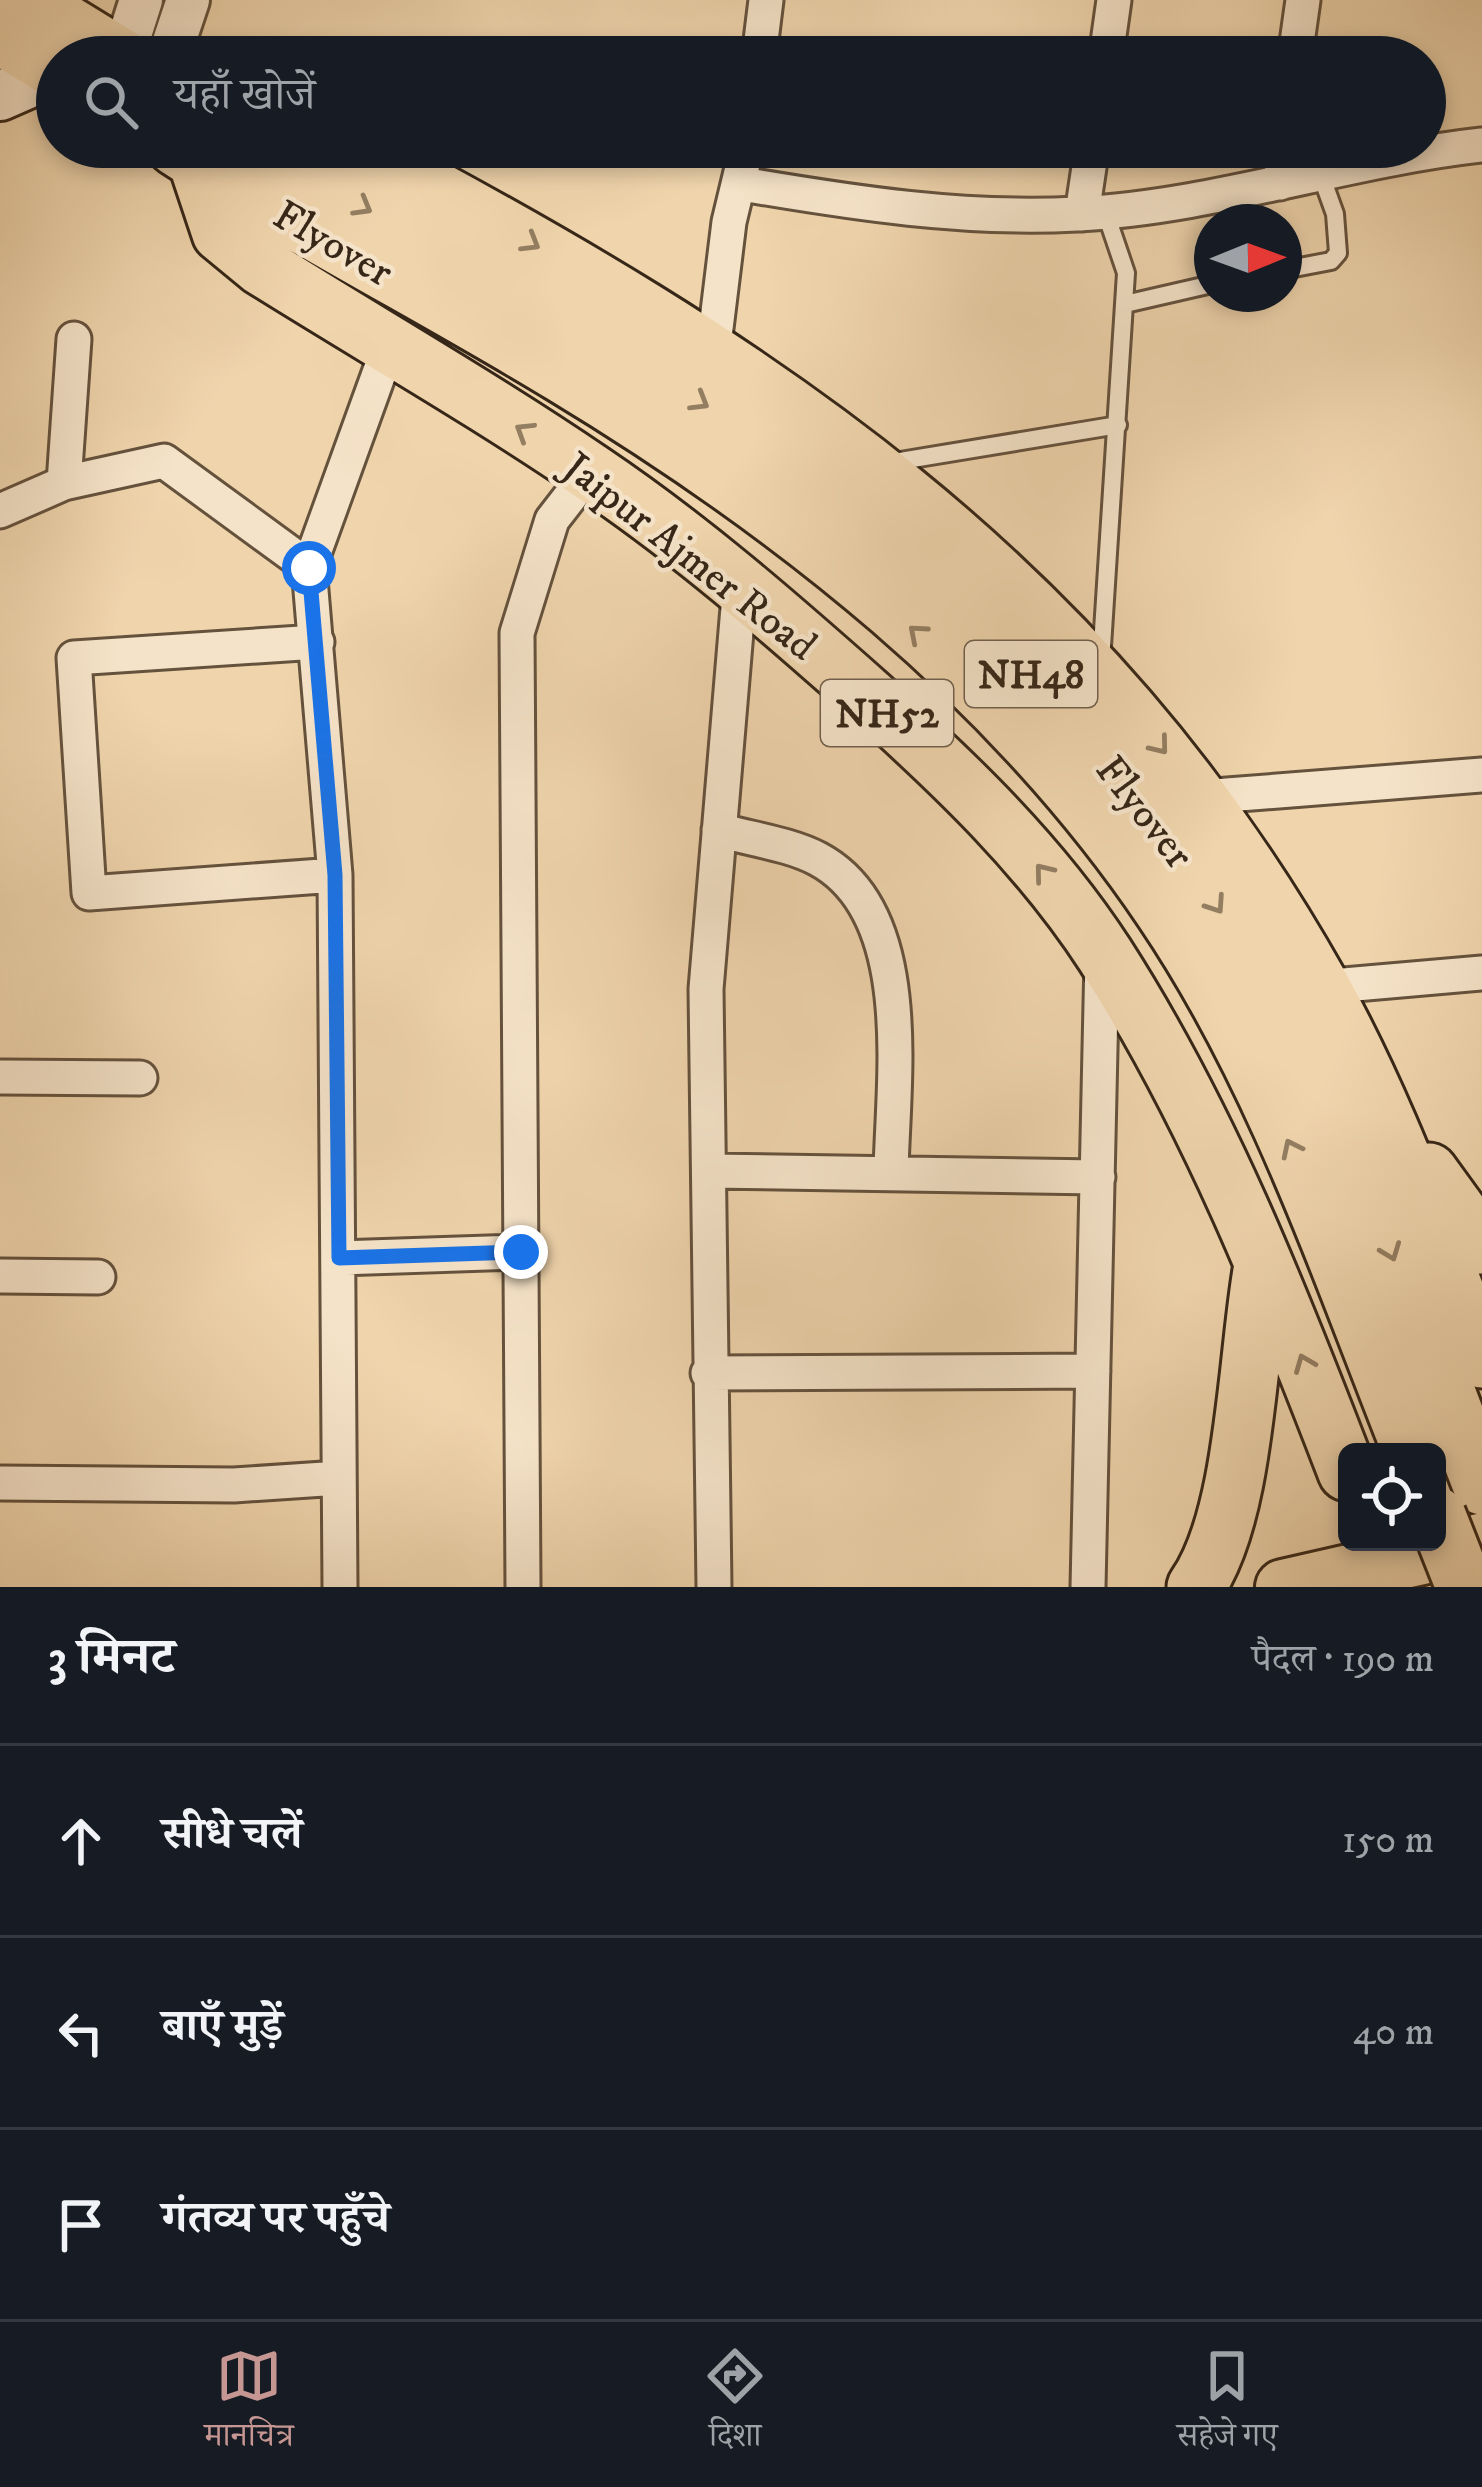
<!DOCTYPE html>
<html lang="hi">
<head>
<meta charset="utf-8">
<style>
  body { margin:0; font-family:"IM FELL DW Pica","Noto Serif Devanagari",serif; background:#242831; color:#f1f3f6 }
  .controls { position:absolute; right:36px; bottom:36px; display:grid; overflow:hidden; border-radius:18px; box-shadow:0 6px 18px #0003 }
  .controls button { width:108px; height:108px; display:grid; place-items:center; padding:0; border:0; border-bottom:3px solid #363941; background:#171b24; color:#f1f3f6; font:60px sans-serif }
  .compass { position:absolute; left:1194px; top:204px; width:108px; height:108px; border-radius:50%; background:#171b24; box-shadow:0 6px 18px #0003; rotate:89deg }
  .stop { position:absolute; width:36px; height:36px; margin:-27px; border:9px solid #1a73e8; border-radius:50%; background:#fff }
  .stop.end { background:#1a73e8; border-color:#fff; box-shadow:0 3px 12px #0008 }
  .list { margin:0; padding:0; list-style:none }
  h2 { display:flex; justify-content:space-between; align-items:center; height:156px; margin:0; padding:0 48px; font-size:51px }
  h2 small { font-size:39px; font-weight:400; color:#9ea1a6 }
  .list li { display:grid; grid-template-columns:78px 1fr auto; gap:36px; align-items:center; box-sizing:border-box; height:192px; padding:0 48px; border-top:3px solid #363941 }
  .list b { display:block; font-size:45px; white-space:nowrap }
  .list em { font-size:39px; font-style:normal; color:#9ea1a6 }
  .icon { flex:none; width:66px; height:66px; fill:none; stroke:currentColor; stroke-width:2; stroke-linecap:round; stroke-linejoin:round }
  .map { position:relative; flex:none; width:1482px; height:1587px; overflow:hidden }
  .search { position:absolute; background:#171b24; box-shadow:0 6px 18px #0003; left:36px; right:36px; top:36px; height:132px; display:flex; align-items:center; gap:30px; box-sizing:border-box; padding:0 42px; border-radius:66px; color:#9ea1a6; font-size:45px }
  .sheet { height:732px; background:#171b24 }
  nav { display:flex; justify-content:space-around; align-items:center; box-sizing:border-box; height:168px; border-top:3px solid #363941; background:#171b24; font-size:33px; color:#9ea1a6 }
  nav a { display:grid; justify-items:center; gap:6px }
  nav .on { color:#c59692 }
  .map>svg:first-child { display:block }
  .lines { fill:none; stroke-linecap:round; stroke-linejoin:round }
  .service-casing { stroke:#65523d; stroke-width:22 }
  .minor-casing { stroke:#65523d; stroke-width:39 }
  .tertiary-casing { stroke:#65523d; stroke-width:48 }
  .secondary-casing { stroke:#372718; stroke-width:54 }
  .primary-casing { stroke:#372718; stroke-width:60 }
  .trunk-casing { stroke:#372718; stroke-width:63 }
  .service { stroke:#f5e3c9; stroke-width:16 }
  .minor { stroke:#f5e3c9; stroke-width:33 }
  .tertiary { stroke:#f5e3c9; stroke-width:42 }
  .secondary { stroke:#f5e3c9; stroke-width:48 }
  .primary { stroke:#efd4ac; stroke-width:54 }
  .trunk { stroke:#efd4ac; stroke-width:57 }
  .trunk-bridge-casing { stroke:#372718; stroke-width:63; stroke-linecap:butt }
  .trunk-bridge { stroke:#efd4ac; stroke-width:57 }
  .oneway { stroke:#937e62 }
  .route { stroke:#1a73e8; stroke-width:15 }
  .labels { text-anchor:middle; stroke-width:9; stroke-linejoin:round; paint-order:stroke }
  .shield { fill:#f5e3c9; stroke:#705f4d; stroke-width:3 }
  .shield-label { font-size:39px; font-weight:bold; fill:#372718 }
  .street-label { font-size:42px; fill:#372718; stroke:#f5e3c9 }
</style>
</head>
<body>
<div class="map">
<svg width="1482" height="1587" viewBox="0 0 1482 1587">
  <rect width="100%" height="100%" fill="#efd4ac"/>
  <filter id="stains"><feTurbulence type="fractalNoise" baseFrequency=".00167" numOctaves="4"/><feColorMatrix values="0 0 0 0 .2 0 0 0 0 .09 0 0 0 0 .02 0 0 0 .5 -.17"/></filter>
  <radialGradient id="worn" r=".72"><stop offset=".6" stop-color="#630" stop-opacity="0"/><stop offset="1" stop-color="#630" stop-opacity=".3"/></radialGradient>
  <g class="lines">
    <defs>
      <path id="service" d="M 1284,270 L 1331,261 L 1338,253 L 1335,214 L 1321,175
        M 1125,304 L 1212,284
        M 888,463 L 1118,425
        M 1101,662 L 1126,273 L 1105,211"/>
      <path id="minor" d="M 759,57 L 766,0
        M 1106,57 L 1114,0
        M 1295,57 L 1303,0
        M 1280,183 L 1285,147
        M 742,184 C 854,203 964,220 1077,214 C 1214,207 1346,160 1482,145
        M 1082,214 L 1092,147
        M 713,353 L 729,222 L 747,147
        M 64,483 L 74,339
        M 0,511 L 64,483 L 164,461 L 309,567
        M 317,642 L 74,658 L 89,893 L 335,875
        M 1201,797 L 1482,775
        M 719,830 C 750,839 790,844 818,859 C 917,912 893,1078 891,1171
        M 1321,987 L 1482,973
        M 0,1077 L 140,1078
        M 709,1171 L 1098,1177
        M 339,1258 L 521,1252
        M 0,1276 L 98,1277
        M 708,1373 L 1093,1371
        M 0,1483 L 234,1485 L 339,1478
        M 340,1587 L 335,875 L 309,567 L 389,346
        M 523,1587 L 517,633 L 552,520 L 590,471
        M 714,1587 L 706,989 L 740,584
        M 1088,1587 L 1102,959"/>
      <path id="tertiary" d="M 123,57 L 141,0
        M 169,57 L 188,0"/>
      <path id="secondary" d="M 0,96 L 57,71"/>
      <path id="primary" d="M 1283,1587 L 1384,1564"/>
      <path id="trunk" d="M 27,0 L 120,57
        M 0,35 L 57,70
        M 176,147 C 301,229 434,296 562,374 C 792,513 1011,685 1163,910 C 1275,1075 1339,1268 1412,1452
        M 260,147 L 767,443 C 975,594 1154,786 1280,1010 C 1364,1160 1420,1326 1482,1486
        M 355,147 C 759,360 1089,575 1319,984 C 1386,1103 1431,1233 1482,1359
        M 197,161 L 221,233 L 261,266 C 371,335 485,400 592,473 C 690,539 779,617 867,695 C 955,774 1040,855 1105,955 C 1208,1115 1279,1295 1347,1472
        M 1429,1172 L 1482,1245
        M 1384,1564 L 1482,1542
        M 1196,1587 C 1246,1516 1247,1353 1263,1265"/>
    </defs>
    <use href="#service" class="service-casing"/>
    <use href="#minor" class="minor-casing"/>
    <use href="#tertiary" class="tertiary-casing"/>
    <use href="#secondary" class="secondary-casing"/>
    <use href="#primary" class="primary-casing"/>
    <use href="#trunk" class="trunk-casing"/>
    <use href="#service" class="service"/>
    <use href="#minor" class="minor"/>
    <use href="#tertiary" class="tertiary"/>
    <use href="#secondary" class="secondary"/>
    <use href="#primary" class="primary"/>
    <use href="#trunk" class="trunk"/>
    <defs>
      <path id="trunk-bridge" d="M 1437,1516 L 1465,1587"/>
    </defs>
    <use href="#trunk-bridge" class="trunk-bridge-casing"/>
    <use href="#trunk-bridge" class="trunk-bridge"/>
  </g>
  <defs><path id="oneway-chevron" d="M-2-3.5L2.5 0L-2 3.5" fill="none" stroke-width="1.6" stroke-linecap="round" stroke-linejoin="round" transform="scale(3)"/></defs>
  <g class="oneway">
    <use href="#oneway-chevron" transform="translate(363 207) rotate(30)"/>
    <use href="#oneway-chevron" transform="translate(531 243) rotate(31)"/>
    <use href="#oneway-chevron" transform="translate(700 402) rotate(31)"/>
    <use href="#oneway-chevron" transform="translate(524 431) rotate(-148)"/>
    <use href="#oneway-chevron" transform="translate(917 633) rotate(-139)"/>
    <use href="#oneway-chevron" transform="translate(1160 746) rotate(51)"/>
    <use href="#oneway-chevron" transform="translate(1043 872) rotate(-129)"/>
    <use href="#oneway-chevron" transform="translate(1216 905) rotate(56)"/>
    <use href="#oneway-chevron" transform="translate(1291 1148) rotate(-116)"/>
    <use href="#oneway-chevron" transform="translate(1391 1252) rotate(69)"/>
    <use href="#oneway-chevron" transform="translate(1304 1363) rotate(-112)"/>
  </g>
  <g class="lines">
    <path class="route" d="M 309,568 L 335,875 L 339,1258 L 521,1252"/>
  </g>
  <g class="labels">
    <g class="shield">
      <rect x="965" y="641" width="132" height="66" rx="9"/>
      <rect x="821" y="680" width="132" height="66" rx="9"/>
    </g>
    <g class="shield-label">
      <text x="1031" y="688">NH48</text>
      <text x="887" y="727">NH52</text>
    </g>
    <g class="street-label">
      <text transform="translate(334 242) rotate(30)" y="15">Flyover</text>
      <text transform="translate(691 555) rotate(38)" y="15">Jaipur Ajmer Road</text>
      <text transform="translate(1146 811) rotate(52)" y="15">Flyover</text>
    </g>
  </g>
  <rect width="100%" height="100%" filter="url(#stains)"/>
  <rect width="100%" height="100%" fill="url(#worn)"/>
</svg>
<div class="controls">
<button><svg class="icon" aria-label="locate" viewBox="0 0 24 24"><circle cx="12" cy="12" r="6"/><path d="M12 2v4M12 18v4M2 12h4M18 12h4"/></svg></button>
</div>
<svg class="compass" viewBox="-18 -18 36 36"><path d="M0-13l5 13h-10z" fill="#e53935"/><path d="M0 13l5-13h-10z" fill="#9ea1a6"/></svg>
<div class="stop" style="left:309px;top:568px"></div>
<div class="stop end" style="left:521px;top:1252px"></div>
<div class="search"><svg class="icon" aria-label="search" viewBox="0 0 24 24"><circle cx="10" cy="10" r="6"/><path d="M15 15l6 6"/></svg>यहाँ खोजें</div>
</div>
<section class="sheet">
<h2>3 मिनट<small>पैदल · 190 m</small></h2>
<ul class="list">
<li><svg class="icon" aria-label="ahead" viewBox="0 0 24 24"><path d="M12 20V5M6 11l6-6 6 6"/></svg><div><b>सीधे चलें</b></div><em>150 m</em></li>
<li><svg class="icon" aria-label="left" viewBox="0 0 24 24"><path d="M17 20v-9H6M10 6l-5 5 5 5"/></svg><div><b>बाएँ मुड़ें</b></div><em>40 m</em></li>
<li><svg class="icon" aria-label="arrive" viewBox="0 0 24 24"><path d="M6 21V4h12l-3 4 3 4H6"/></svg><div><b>गंतव्य पर पहुँचे</b></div></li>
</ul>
</section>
<nav>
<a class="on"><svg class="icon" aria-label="map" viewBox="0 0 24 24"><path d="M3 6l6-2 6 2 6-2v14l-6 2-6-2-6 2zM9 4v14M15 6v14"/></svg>मानचित्र</a>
<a><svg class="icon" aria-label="directions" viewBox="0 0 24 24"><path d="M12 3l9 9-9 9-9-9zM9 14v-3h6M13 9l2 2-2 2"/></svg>दिशा</a>
<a><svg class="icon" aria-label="saved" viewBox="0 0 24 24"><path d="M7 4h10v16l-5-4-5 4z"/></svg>सहेजे गए</a>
</nav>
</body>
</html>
